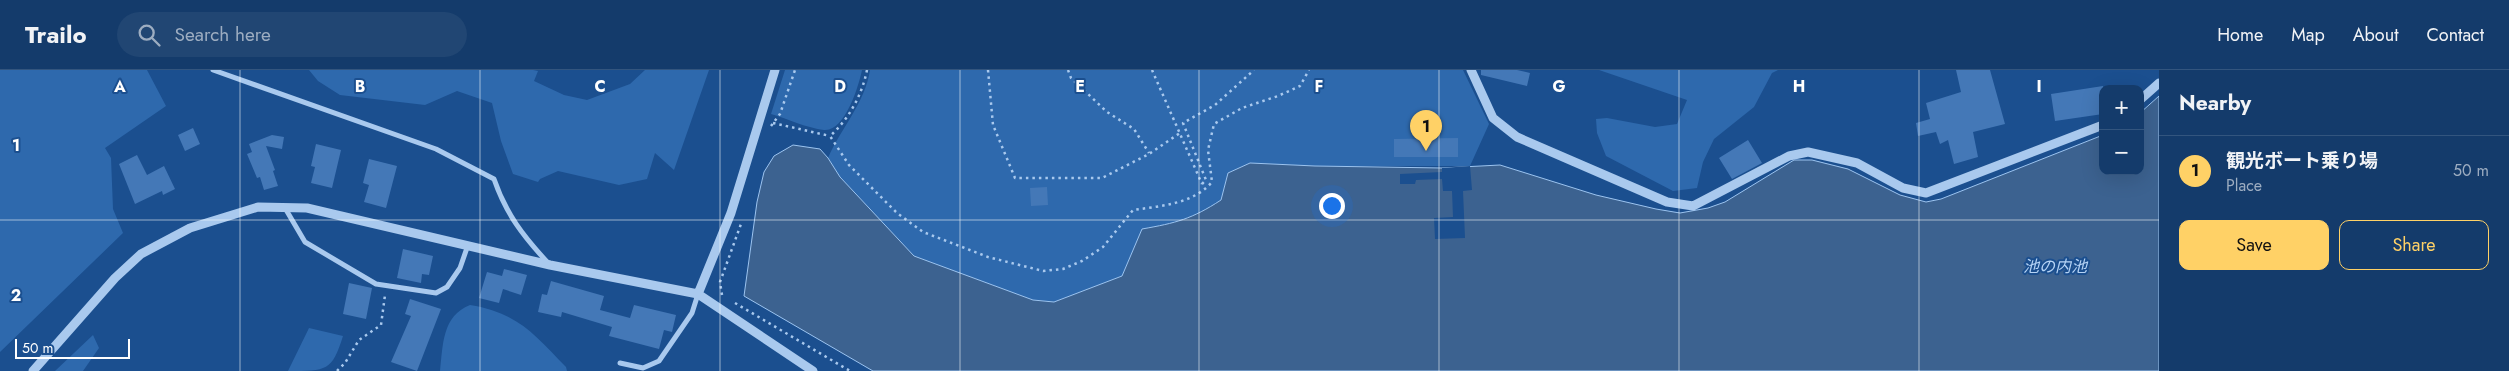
<!DOCTYPE html>
<html lang="en">
<head>
<meta charset="utf-8">
<style>
  body { margin:0; font-family:Jost,"Noto Sans JP",sans-serif; background:#214673; color:#f1f3f6 }
  .controls { position:absolute; right:15px; top:15px; display:grid; overflow:hidden; border-radius:10px; box-shadow:0 5px 20px #0002 }
  .controls button { width:45px; height:45px; display:grid; place-items:center; padding:0; border:0; border-bottom:1px solid #33557e; background:#143b6b; color:#f1f3f6; font:25px sans-serif }
  .scale { position:absolute; left:15px; bottom:12px; width:115px; box-sizing:border-box; padding-left:5px; border:2px solid #fff; border-top:0; font-size:14px; line-height:18px; white-space:nowrap; color:#fff; -webkit-text-stroke:4px #1b4f8f; paint-order:stroke }
  .you { position:absolute; left:1331px; top:135px; width:18px; height:18px; margin:-12px; border:4px solid #fff; border-radius:50%; background:#1a73e8; box-shadow:0 0 0 8px #1a73e833 }
  .badge { display:grid; place-items:center; width:32px; height:32px; border-radius:50%; background:#ffd166; color:#111; font-size:16px; font-weight:700 }
  .pin { position:absolute; translate:-50% -41px; filter:drop-shadow(0 1px 2px #0008) }
  .pin::after { content:''; position:absolute; top:26px; width:18px; height:15px; background:inherit; clip-path:polygon(0 0,100% 0,50% 100%) }
  .list { margin:0; padding:0; list-style:none }
  h2 { display:flex; justify-content:space-between; align-items:center; height:65px; margin:0; padding:0 20px; font-size:21px }
  h2 small { font-size:16px; font-weight:400; color:#9dadc1 }
  .list li { display:grid; grid-template-columns:32px 1fr auto; gap:15px; align-items:center; box-sizing:border-box; height:70px; padding:0 20px; border-top:1px solid #33557e }
  .list b { display:block; font-size:19px; white-space:nowrap }
  .list p { margin:0; font-size:16px; white-space:nowrap; color:#9dadc1 }
  .list em { font-size:16px; font-style:normal; color:#9dadc1 }
  .actions { display:flex; gap:10px; padding:15px 20px }
  .actions a { flex:1; padding:11px 0; border:1px solid #ffd166; border-radius:10px; text-align:center; font-size:18px; color:#ffd166 }
  .actions .main { background:#ffd166; color:#111 }
  .icon { flex:none; width:28px; height:28px; fill:none; stroke:currentColor; stroke-width:2; stroke-linecap:round; stroke-linejoin:round }
  .map { position:relative; flex:none; width:2159px; height:301px; overflow:hidden }
  header { display:flex; align-items:center; gap:30px; box-sizing:border-box; height:70px; padding:0 25px; background:#143b6b; border-bottom:1px solid #33557e }
  header strong { font-size:24px }
  nav { display:flex; gap:28px; margin-inline-start:auto; font-size:18px }
  .search { width:350px; height:45px; background:#214673; display:flex; align-items:center; gap:12px; box-sizing:border-box; padding:0 18px; border-radius:28px; color:#9dadc1; font-size:19px }
  main { display:flex }
  aside { flex:1; background:#143b6b }
  .map>svg:first-child { display:block }
  .green { fill:#2e69ad }
  .water { fill:#3c6290; stroke:#9cc4f0 }
  .pier { fill:#1b4f8f }
  .building { fill:#4478b7 }
  .lines { fill:none; stroke-linecap:round; stroke-linejoin:round }
  .path { stroke:#a9c9ee; stroke-width:2.5; stroke-dasharray:2.5 4; stroke-linecap:butt }
  .minor { stroke:#a9c9ee; stroke-width:5 }
  .tertiary { stroke:#a9c9ee; stroke-width:9 }
  .grid { fill:none; stroke:#fff; stroke-width:1; stroke-opacity:0.55 }
  .labels { text-anchor:middle; stroke-width:4; stroke-linejoin:round; paint-order:stroke }
  .water-label { font-size:16px; font-style:italic; fill:#b5d3f5; stroke:#1b4f8f }
  .grid-label { font-size:16px; text-anchor:middle; font-weight:bold; fill:#fff; stroke:#1b4f8f; stroke-width:4; stroke-linejoin:round; paint-order:stroke }
</style>
</head>
<body>
<header>
<strong>Trailo</strong>
<div class="search"><svg class="icon" aria-label="search" viewBox="0 0 24 24"><circle cx="10" cy="10" r="6"/><path d="M15 15l6 6"/></svg>Search here</div>
<nav><a>Home</a><a>Map</a><a>About</a><a>Contact</a></nav>
</header>
<main>
<div class="map">
<svg width="2159" height="301" viewBox="0 0 2159 301">
  <rect width="100%" height="100%" fill="#1b4f8f"/>
  <path class="green" d="M 0,0 L 147,0 L 166,36 L 105,78 L 111,88 L 113,139 L 123,163 L 0,282 Z
    M 309,0 L 533,0 L 538,1 L 534,11 L 564,25 L 587,30 L 630,14 L 645,0 L 709,0 L 674,100 L 655,83 L 647,109 L 619,115 L 558,101 L 540,109 L 538,112 L 513,104 L 501,71 L 492,33 L 457,21 L 425,35 L 340,25 L 318,11 Z
    M 785,0 L 862,0 C 859,15 845,62 824,60 C 807,58 788,49 771,44 Z
    M 870,0 L 1463,0 L 1489,54 L 1470,96 L 1315,96 L 1250,93 L 1228,103 L 1221,130 C 1193,149 1176,153 1142,160 L 1122,206 L 1054,232 L 1033,230 L 914,186 L 840,107 L 828,88 C 841,58 865,33 870,0 Z
    M 1599,0 L 1778,0 L 1772,3 L 1754,37 L 1714,69 L 1703,92 L 1697,118 L 1673,121 L 1606,86 L 1597,63 L 1596,49 L 1607,48 L 1655,57 L 1677,54 L 1687,30 Z
    M 470,235 C 518,243 534,264 566,297 L 567,301 L 440,301 C 443,275 442,246 470,235 Z
    M 309,258 L 343,266 C 332,301 327,301 288,301 Z
    M 93,265 L 99,278 L 83,301 L 55,301 Z"/>
  <path class="water" d="M 2159,26 L 2159,301 L 873,301 L 744,226 L 757,132 L 764,102 L 774,86 L 793,75 L 820,79 L 828,88 L 840,107 L 914,186 L 1033,230 L 1054,232 L 1122,206 L 1142,159 C 1176,153 1192,149 1221,130 L 1228,103 L 1250,93 L 1315,96 L 1442,98 L 1500,95 L 1596,125 L 1656,139 L 1680,143 L 1708,138 L 1725,132 L 1794,90 L 1812,90 L 1848,99 L 1900,125 L 1926,132 L 1941,129 L 2103,65 L 2103,101 L 2140,101 L 2140,43 Z"/>
  <path class="pier" d="M 1470,96 L 1472,120 L 1463,121 L 1465,168 L 1435,169 L 1434,148 L 1453,147 L 1452,121 L 1443,121 L 1442,109 L 1416,110 L 1415,114 L 1400,114 L 1400,104 L 1442,102 L 1442,98 Z"/>
  <path class="building" d="M 1481,0 L 1517,0 L 1530,3 L 1527,16 L 1481,5 Z
    M 1956,0 L 1990,0 L 2005,54 L 1973,62 L 1978,87 L 1954,94 L 1948,70 L 1940,74 L 1936,62 L 1918,66 L 1916,53 L 1930,49 L 1926,33 L 1961,22 Z
    M 2103,16 L 2103,44 L 2055,51 L 2051,24 Z
    M 193,58 L 200,74 L 185,81 L 178,65 Z
    M 272,65 L 284,67 L 282,79 L 266,76 L 275,100 L 273,101 L 278,116 L 264,120 L 260,107 L 257,108 L 247,84 L 252,82 L 249,74 Z
    M 1458,68 L 1458,87 L 1394,87 L 1394,69 Z
    M 1748,70 L 1762,93 L 1732,109 L 1719,88 Z
    M 316,74 L 341,80 L 332,118 L 311,113 L 315,97 L 311,96 Z
    M 137,85 L 147,105 L 164,96 L 175,119 L 163,125 L 162,121 L 135,134 L 119,94 Z
    M 369,89 L 397,96 L 386,138 L 364,132 L 369,115 L 363,113 Z
    M 1047,117 L 1048,135 L 1031,136 L 1030,118 Z
    M 403,179 L 433,186 L 429,205 L 422,204 L 421,213 L 397,208 Z
    M 504,199 L 527,205 L 521,225 L 503,219 L 499,233 L 479,228 L 487,202 L 502,206 Z
    M 551,211 L 604,226 L 600,240 L 630,248 L 634,235 L 676,245 L 672,262 L 664,260 L 659,279 L 609,266 L 612,257 L 562,242 L 561,247 L 538,242 L 542,224 L 547,225 Z
    M 349,213 L 372,218 L 366,249 L 343,244 Z
    M 410,229 L 441,239 L 417,301 L 391,292 L 411,246 L 405,244 Z"/>
  <g class="lines">
    <path class="path" d="M 867,0 C 862,25 849,49 830,66 L 849,95 L 897,143 L 923,162 L 988,187 L 1043,201 L 1063,199 L 1082,191 L 1103,177 L 1133,140 C 1161,136 1193,134 1212,112 L 1208,80 L 1214,54 L 1242,38 L 1278,26 L 1300,16 L 1309,0
      M 988,0 L 993,55 L 1015,108 L 1102,108 L 1149,84 L 1180,63
      M 1068,0 L 1071,8 L 1107,42 L 1134,59 L 1149,83
      M 1152,0 L 1202,114
      M 773,53 L 830,66
      M 771,56 L 780,44 L 795,0
      M 1202,114 L 1206,110 L 1183,53 L 1215,35 L 1254,0
      M 722,225 L 720,212 L 741,154
      M 735,233 L 850,301
      M 337,301 L 345,293 L 359,270 L 381,255 L 385,225"/>
    <path class="minor" d="M 213,0 L 436,79 L 494,109 C 506,144 523,166 549,194
      M 285,138 L 305,172 L 376,214 L 436,223 L 447,217 L 460,198 L 468,175
      M 620,293 L 643,298 L 659,291 L 692,243 L 698,224"/>
    <path class="tertiary" d="M 1471,0 L 1493,48 L 1517,67 L 1667,132 L 1693,136 L 1789,86 L 1808,82 L 1857,93 L 1903,118 L 1926,123 L 2103,55
      M 2140,30 L 2159,13
      M 698,224 L 731,143 L 775,0
      M 33,301 L 115,208 L 141,184 L 190,158 L 258,137 L 307,138 L 550,195 L 698,224 L 813,301"/>
  </g>
  <path class="grid" d="M 240,0 L 240,301M 480,0 L 480,301M 720,0 L 720,301M 960,0 L 960,301M 1199,0 L 1199,301M 1439,0 L 1439,301M 1679,0 L 1679,301M 1919,0 L 1919,301M 0,150 L 2159,150"/>
  <g class="labels">
    <g class="water-label">
      <text x="2055" y="202">池の内池</text>
    </g>
  </g>
  <g class="grid-label">
    <text x="120" y="22">A</text>
    <text x="360" y="22">B</text>
    <text x="600" y="22">C</text>
    <text x="840" y="22">D</text>
    <text x="1080" y="22">E</text>
    <text x="1319" y="22">F</text>
    <text x="1559" y="22">G</text>
    <text x="1799" y="22">H</text>
    <text x="2039" y="22">I</text>
    <text x="16" y="81">1</text>
    <text x="16" y="231">2</text>
  </g>
</svg>
<div class="controls">
<button>+</button>
<button>−</button>
</div>
<div class="scale">50 m</div>
<div class="you"></div>
<div class="pin badge" style="left:1426px;top:81px">1</div>
</div>
<aside>
<h2>Nearby<small></small></h2>
<ul class="list">
<li><span class="badge">1</span><div><b>観光ボート乗り場</b><p>Place</p></div><em>50 m</em></li>
</ul>
<div class="actions"><a class="main">Save</a><a>Share</a></div>
</aside>
</main>
</body>
</html>
